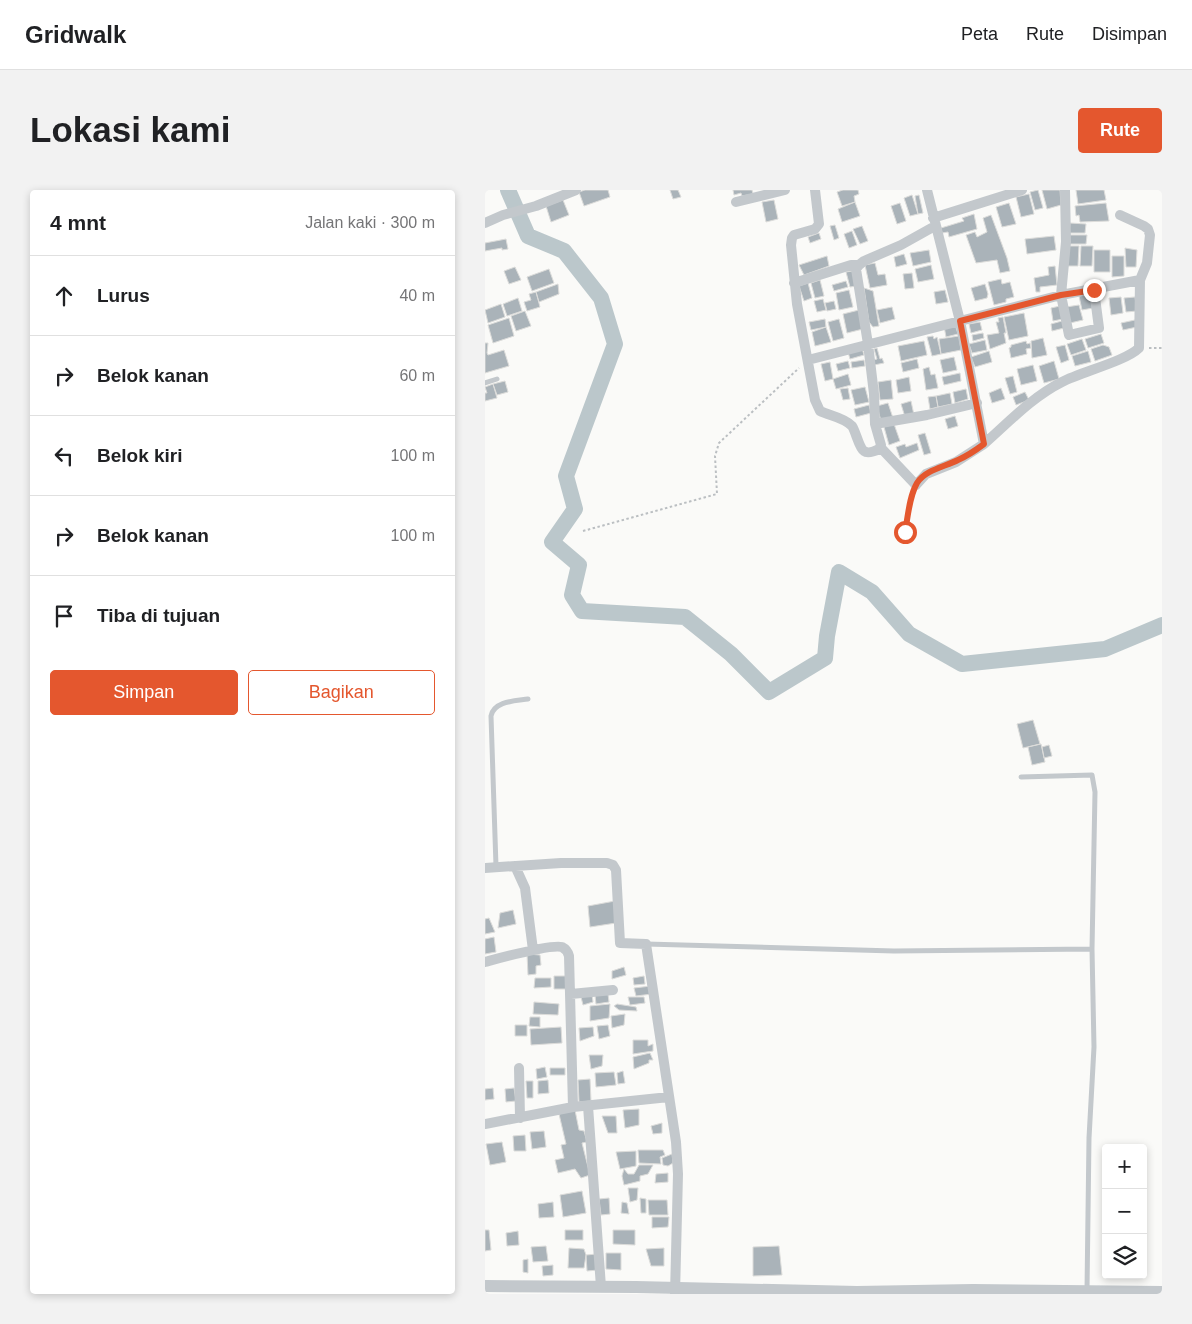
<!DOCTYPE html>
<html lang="id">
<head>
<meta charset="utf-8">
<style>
  body { margin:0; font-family:Helvetica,sans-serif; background:#f2f2f2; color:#202124 }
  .controls { position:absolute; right:15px; bottom:15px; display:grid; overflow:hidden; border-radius:5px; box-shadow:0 2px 8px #0003 }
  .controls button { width:45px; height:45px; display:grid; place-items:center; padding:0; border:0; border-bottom:1px solid #e0e0e0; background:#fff; color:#202124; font:25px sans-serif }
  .stop { position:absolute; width:15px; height:15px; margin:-11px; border:4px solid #e4572e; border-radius:50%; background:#fff }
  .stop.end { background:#e4572e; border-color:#fff; box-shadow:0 1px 5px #0008 }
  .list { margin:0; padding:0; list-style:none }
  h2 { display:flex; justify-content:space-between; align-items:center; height:65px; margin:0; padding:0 20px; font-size:21px }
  h2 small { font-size:16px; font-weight:400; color:#757577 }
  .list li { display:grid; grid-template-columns:32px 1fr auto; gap:15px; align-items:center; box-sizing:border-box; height:80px; padding:0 20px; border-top:1px solid #e0e0e0 }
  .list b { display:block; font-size:19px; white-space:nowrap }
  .list em { font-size:16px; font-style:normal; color:#757577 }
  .actions { display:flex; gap:10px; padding:15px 20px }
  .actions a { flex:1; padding:11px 0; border:1px solid #e4572e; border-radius:5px; text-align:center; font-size:18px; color:#e4572e }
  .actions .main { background:#e4572e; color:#fff }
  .icon { flex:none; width:28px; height:28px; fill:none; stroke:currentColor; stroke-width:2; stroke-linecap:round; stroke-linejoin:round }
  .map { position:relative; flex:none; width:677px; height:1104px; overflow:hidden; border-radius:5px }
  header { display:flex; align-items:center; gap:30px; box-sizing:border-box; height:70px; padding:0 25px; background:#fff; border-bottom:1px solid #e0e0e0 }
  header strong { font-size:24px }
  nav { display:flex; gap:28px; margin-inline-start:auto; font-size:18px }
  .intro { display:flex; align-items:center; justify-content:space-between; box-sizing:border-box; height:120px; padding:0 30px }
  h1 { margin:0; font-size:35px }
  .button { padding:12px 22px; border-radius:5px; background:#e4572e; color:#fff; font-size:18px; font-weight:700 }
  main { display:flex; gap:30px; padding:0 30px }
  aside { flex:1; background:#fff; border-radius:5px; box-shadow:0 2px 8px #0003 }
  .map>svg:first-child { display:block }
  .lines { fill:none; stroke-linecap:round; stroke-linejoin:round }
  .river { stroke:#bbc7cb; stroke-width:16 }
  .building { fill:#aab3b9; stroke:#dcdcda }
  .path { stroke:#bbbfc2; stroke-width:2; stroke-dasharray:2.5 2.5; stroke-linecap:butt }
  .service { stroke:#c3c8cc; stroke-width:5 }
  .minor { stroke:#c3c8cc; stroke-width:10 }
  .tertiary { stroke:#c3c8cc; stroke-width:12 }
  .route { stroke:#e4572e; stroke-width:6 }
</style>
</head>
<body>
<header>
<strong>Gridwalk</strong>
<nav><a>Peta</a><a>Rute</a><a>Disimpan</a></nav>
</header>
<div class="intro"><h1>Lokasi kami</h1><a class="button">Rute</a></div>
<main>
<aside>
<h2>4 mnt<small>Jalan kaki · 300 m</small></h2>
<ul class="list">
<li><svg class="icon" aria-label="ahead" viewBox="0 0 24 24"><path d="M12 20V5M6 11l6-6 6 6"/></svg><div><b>Lurus</b></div><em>40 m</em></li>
<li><svg class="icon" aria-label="right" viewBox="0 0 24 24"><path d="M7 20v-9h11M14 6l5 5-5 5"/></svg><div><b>Belok kanan</b></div><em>60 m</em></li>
<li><svg class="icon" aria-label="left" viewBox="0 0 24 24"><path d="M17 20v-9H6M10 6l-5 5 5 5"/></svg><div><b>Belok kiri</b></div><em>100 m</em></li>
<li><svg class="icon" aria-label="right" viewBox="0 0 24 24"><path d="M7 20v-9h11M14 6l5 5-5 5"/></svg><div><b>Belok kanan</b></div><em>100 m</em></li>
<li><svg class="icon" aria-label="arrive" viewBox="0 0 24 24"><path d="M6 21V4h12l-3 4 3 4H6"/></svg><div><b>Tiba di tujuan</b></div></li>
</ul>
<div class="actions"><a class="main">Simpan</a><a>Bagikan</a></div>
</aside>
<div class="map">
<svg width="677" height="1104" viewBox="0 0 677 1104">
  <rect width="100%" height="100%" fill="#fafaf8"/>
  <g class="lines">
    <path class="river" d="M 23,0 L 43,46 L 79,61 L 116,108 L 130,154 L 81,286 L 90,319 L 67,352 L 94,375 L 87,405 L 97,421 L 200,427 L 246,464 L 284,502 L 340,468 L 342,446 L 354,382 L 387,402 L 424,444 L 477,474 L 620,459 L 677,435"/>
  </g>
  <path class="building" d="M 100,0 L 123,0 L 125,7 L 99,16 L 94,2 Z
    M 185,0 L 193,0 L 196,7 L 188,9 Z
    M 248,0 L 267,0 L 268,4 L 257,6 L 256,3 L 249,5 Z
    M 358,0 L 373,0 L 374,4 L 369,6 L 370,12 L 357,16 L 352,2 Z
    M 553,0 L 558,18 L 550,20 L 545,2 Z
    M 557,0 L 575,0 L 576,15 L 562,19 Z
    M 591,0 L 619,0 L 621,10 L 593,14 Z
    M 544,4 L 549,24 L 536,27 L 531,7 Z
    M 427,5 L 433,24 L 425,26 L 419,8 Z
    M 434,5 L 438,23 L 433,24 L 430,6 Z
    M 78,10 L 84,25 L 66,32 L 61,16 Z
    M 289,10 L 293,29 L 281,32 L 277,12 Z
    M 370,12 L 375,26 L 357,32 L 353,19 Z
    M 415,13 L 421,31 L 412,34 L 406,16 Z
    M 524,13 L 531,34 L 517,37 L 511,17 Z
    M 621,13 L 624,31 L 595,32 L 594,25 L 591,26 L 590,16 Z
    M 489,24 L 492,39 L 464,47 L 463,42 L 457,43 L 456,38 L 479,31 L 477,28 Z
    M 506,25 L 522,68 L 525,81 L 515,83 L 512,70 L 491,73 L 481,45 L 490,42 L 492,47 L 502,42 L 498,28 Z
    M 585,33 L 601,34 L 600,43 L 584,43 Z
    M 350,35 L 354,48 L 349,50 L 345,36 Z
    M 377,36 L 383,51 L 375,54 L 368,39 Z
    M 367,41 L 372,55 L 364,58 L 359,44 Z
    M 334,43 L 336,49 L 325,53 L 323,47 Z
    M 584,45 L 602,45 L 601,54 L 584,54 Z
    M 569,46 L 571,60 L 542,64 L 540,49 Z
    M 21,49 L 23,59 L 17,60 L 17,58 L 0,61 L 0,53 Z
    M 582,56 L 594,56 L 593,76 L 581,76 Z
    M 596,56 L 608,56 L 607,76 L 595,76 Z
    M 640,58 L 652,60 L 651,77 L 641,77 Z
    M 444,60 L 446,72 L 428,76 L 425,63 Z
    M 609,60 L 625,60 L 625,82 L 609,82 Z
    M 419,64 L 422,74 L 411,77 L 409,67 Z
    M 342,66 L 344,76 L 319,85 L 314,75 Z
    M 627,66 L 639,66 L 639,86 L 627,87 Z
    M 390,73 L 393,85 L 400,84 L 402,95 L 385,98 L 380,75 Z
    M 446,75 L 449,89 L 433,92 L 430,79 Z
    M 570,76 L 572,95 L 555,97 L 555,102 L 551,102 L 549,88 L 564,85 L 563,77 Z
    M 30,77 L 36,90 L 24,94 L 19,81 Z
    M 64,79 L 69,93 L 47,101 L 42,87 Z
    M 367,81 L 371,96 L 365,97 L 361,82 Z
    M 427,83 L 429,98 L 420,99 L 418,84 Z
    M 516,89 L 517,94 L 525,92 L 529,107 L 521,109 L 521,112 L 509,115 L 503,92 Z
    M 335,90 L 339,106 L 330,108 L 326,93 Z
    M 361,91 L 363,97 L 349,101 L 347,95 Z
    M 323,93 L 327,108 L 319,111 L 314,96 Z
    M 73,94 L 74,104 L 54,112 L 51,102 Z
    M 500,94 L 503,104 L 502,108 L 490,111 L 486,98 Z
    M 379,98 L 388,101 L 394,136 L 388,137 L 384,132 Z
    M 364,100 L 368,117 L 354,120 L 351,103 Z
    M 460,100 L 463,112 L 451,114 L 449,102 Z
    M 51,102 L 55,117 L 42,121 L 39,112 L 46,110 L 44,104 Z
    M 605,104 L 608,118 L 597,120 L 594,106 Z
    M 636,107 L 638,123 L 626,125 L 624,108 Z
    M 650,107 L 652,121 L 641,122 L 639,108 Z
    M 33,108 L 37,121 L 22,126 L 18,114 Z
    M 338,109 L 341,120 L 332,122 L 329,111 Z
    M 349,111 L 351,119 L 342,121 L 340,113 Z
    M 16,114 L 20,127 L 3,133 L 0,120 Z
    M 594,115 L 598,130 L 585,133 L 581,117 Z
    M 575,116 L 578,129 L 568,131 L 566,118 Z
    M 407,117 L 410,129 L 395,133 L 392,120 Z
    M 374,120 L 378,139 L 362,143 L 358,124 Z
    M 40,121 L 46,136 L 31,141 L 26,126 Z
    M 539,123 L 543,146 L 524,150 L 519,127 Z
    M 518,127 L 521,143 L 519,143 L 521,153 L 505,159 L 502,145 L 514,143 L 511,132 L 514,132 L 513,128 Z
    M 24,128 L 29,146 L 8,153 L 3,135 Z
    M 340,129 L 341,137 L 326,140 L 324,132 Z
    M 354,129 L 359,148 L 348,151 L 343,132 Z
    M 650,130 L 652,137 L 638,140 L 636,133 Z
    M 577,131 L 579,138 L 567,141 L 566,134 Z
    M 495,132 L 497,140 L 486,143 L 484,134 Z
    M 470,134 L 473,144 L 461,147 L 459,136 Z
    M 341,137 L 346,152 L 330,156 L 327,142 Z
    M 498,143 L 499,148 L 488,151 L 487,145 Z
    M 616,144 L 619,153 L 603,158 L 600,149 Z
    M 448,146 L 449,149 L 452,147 L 456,164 L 447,166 L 442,147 Z
    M 474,146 L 476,160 L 456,164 L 454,149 Z
    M 558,148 L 562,165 L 547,168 L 546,151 Z
    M 597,149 L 601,160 L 586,165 L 582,154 Z
    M 500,150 L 502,160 L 487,163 L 484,154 Z
    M 439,151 L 442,165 L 416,171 L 413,156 Z
    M 541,151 L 542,154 L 545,153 L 546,158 L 541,159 L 542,164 L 526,168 L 524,158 L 526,157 L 526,155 Z
    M 0,153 L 3,153 L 2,163 L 3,165 L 19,160 L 24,176 L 0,183 Z
    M 580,155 L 584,170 L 576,173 L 571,157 Z
    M 618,155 L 624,157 L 627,165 L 610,171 L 606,159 Z
    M 377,158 L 379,165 L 365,169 L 363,162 Z
    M 392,158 L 395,169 L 397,168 L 399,173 L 389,175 L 388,170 L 392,169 L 389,159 Z
    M 504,161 L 507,172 L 490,177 L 486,167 Z
    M 603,161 L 606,172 L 590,176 L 587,166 Z
    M 469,167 L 472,180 L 458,183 L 455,170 Z
    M 432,169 L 434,178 L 418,182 L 416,173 Z
    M 379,170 L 380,176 L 367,178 L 366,172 Z
    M 363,171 L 365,178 L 353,181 L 351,174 Z
    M 569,171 L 574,189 L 559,193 L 554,176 Z
    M 345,172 L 348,189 L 340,191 L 336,174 Z
    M 548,175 L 552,191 L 536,195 L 532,179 Z
    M 444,177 L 446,185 L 450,184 L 453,198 L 441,200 L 438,179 Z
    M 475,183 L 476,191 L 459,195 L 457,187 Z
    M 363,184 L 366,195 L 351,199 L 348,189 Z
    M 528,186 L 532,202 L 525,204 L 520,188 Z
    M 424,187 L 426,201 L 413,203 L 411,190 Z
    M 406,190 L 408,209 L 395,210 L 393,192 Z
    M 20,191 L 23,202 L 12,205 L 8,194 Z
    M 8,194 L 12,208 L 0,211 L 0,203 L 2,203 L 0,197 Z
    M 380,197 L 384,212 L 370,215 L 366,200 Z
    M 363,198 L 365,209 L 358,210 L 355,199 Z
    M 516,198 L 520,209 L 507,213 L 504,203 Z
    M 481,199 L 483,209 L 470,213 L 468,202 Z
    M 540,202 L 544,210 L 531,215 L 528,207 Z
    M 465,203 L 467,214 L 453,217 L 451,206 Z
    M 451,206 L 453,217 L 445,219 L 443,207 Z
    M 426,211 L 429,225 L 420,227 L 416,214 Z
    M 403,213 L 408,228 L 396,231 L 392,216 Z
    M 384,215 L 386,223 L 371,227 L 369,219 Z
    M 470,226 L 473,236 L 463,239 L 460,229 Z
    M 409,234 L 415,251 L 404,255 L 399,237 Z
    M 440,243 L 446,263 L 439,265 L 433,245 Z
    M 432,253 L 434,260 L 415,268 L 411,257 L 420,254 L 421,257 Z
    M 548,530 L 555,554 L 538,558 L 532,534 Z
    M 556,554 L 560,572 L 547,575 L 543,557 Z
    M 564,555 L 567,566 L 559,568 L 557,557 Z
    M 130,711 L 131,733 L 105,737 L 103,716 Z
    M 28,720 L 31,734 L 13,738 L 15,723 Z
    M 4,728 L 10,742 L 0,744 L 0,729 Z
    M 9,747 L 11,762 L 0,764 L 0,749 Z
    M 42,764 L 55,765 L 56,775 L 51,776 L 51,784 L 43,785 Z
    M 139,777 L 141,785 L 127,789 L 127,781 Z
    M 69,786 L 82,786 L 82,799 L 69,799 Z
    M 159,786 L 160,794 L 149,795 L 148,788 Z
    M 50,788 L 66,788 L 66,797 L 49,798 Z
    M 166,796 L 167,804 L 151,806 L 149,798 Z
    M 123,804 L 124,812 L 111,814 L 110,805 Z
    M 107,805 L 108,812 L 98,815 L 96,807 Z
    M 143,807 L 159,807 L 160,813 L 145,815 Z
    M 49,812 L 74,814 L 73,825 L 48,824 Z
    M 125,814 L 124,828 L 105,831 L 105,816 Z
    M 132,814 L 151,817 L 152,821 L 134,820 L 129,816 Z
    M 140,824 L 139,835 L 127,838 L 126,826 Z
    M 45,827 L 55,827 L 55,837 L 44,836 Z
    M 30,835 L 42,835 L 42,846 L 30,846 Z
    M 123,835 L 125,846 L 114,849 L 112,836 Z
    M 76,837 L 77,853 L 46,855 L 45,839 Z
    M 108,837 L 109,846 L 95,851 L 94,838 Z
    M 148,850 L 163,850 L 163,856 L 168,854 L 168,861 L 148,864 Z
    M 165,863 L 168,870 L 164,870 L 164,873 L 149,879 L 148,867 Z
    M 104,865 L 118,865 L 117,876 L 106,879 Z
    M 60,877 L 62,887 L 52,889 L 51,879 Z
    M 65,878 L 80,878 L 80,885 L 65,885 Z
    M 138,881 L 140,893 L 133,894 L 132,883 Z
    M 129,882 L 131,895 L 111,897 L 110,883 Z
    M 105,889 L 106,911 L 94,912 L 93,890 Z
    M 63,890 L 64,903 L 53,904 L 53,891 Z
    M 41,891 L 48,891 L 48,908 L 42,908 Z
    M 8,898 L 9,909 L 0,910 L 0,899 Z
    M 29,898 L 31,911 L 21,912 L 20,899 Z
    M 154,919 L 154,935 L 140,938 L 138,920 Z
    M 90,920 L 94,940 L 99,941 L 102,952 L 97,953 L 105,985 L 96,988 L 90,979 L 73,983 L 70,970 L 79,968 L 76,955 L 81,954 L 74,924 Z
    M 117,926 L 131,926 L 132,943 L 123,943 Z
    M 177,933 L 177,943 L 168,944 L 166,936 Z
    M 59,941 L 61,957 L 47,959 L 45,942 Z
    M 40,945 L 41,961 L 29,961 L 28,946 Z
    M 17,952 L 21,972 L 5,975 L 1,954 Z
    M 153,960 L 178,960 L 180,965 L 175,967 L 176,974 L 154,973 Z
    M 151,961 L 151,976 L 135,979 L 131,962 Z
    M 187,964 L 188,973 L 183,976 L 178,975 L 177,968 Z
    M 154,975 L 168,975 L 163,984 L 155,986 L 155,991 L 139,995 L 137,986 L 139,979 L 143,984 L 149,984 Z
    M 183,983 L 183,992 L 170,993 L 171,984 Z
    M 143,998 L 153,998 L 152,1010 L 145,1012 Z
    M 97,1001 L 101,1023 L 78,1027 L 75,1005 Z
    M 124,1008 L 125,1024 L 116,1025 L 114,1009 Z
    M 155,1008 L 161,1009 L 161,1023 L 156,1023 Z
    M 163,1010 L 182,1010 L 183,1025 L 164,1025 Z
    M 68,1012 L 69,1027 L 54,1028 L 53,1014 Z
    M 137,1012 L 142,1013 L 144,1024 L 136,1023 Z
    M 167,1027 L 184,1027 L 183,1037 L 167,1038 Z
    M 0,1040 L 4,1040 L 6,1060 L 0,1061 Z
    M 80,1040 L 98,1040 L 98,1050 L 80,1050 Z
    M 128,1040 L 150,1040 L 150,1055 L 128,1054 Z
    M 33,1041 L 34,1055 L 22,1056 L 21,1043 Z
    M 61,1056 L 63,1071 L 48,1072 L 46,1057 Z
    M 294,1056 L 297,1085 L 268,1086 L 268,1057 Z
    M 84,1058 L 99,1059 L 101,1065 L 99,1078 L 83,1078 Z
    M 179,1058 L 179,1076 L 166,1076 L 161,1059 Z
    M 121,1063 L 136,1063 L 136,1080 L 121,1079 Z
    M 112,1064 L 113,1080 L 102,1081 L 101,1065 Z
    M 43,1069 L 43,1083 L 38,1082 L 38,1070 Z
    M 68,1075 L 68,1085 L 58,1086 L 57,1076 Z"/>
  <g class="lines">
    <path class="path" d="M 664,158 L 677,158
      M 98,341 L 232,304 L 230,266 L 234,253 L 314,178
      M 420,342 L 429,302"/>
    <path class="service" d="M 0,193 L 12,189
      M 536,587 L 607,585 L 610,602 L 607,759 L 609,857 L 604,948 L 602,1100
      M 11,676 L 6,526 C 9,511 30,511 43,509
      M 161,754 L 409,761 L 607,759"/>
    <path class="minor" d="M 330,0 L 334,34 L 330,39 L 309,45 L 307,48 L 306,55 L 312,114 L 330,210 L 335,221 C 345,226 358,227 367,236 C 371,242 374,258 379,261 C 383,264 390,261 394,259 L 396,255 L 390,234 L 389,204 L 383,154 L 371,79 L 374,75 L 379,71 L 416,55 L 450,36
      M 580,0 L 581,52 L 576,105 L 584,145 L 614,138 L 609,100
      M 251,12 L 300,0
      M 448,28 L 537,0
      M 0,33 L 18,25 L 51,16 L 91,0
      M 309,93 L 366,75 L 374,75
      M 323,170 L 576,105 L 655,90
      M 390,234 L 442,225 L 492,213
      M 499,254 C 524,232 547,207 577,192 C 596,182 641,171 654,158 L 655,90 L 662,73 L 665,45 L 663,39 L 659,36 L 635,25
      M 396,258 L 431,295 L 441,284 L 471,272 L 499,254 L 475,131 L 442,0
      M 30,676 L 40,698 L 48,760
      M 0,678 L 76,673 L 122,673 L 128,675 L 131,680 L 135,753 L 161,754 L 191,952 L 193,984 L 190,1104
      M 0,772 C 15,768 65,754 77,757 C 81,759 83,762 84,766 L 88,917
      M 86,804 L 128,800
      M 34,878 L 35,928
      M 103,916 L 116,1097
      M 0,934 L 88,917 L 184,907"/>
    <path class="tertiary" d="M 0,1096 L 151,1097 L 372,1102 L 488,1100 L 677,1102"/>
  </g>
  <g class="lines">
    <path class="route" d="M 420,342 C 423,327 424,307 432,293 C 440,280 459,277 473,270 C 482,266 491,260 499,254 L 475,131 L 576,105 L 609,100"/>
  </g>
</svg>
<div class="controls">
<button>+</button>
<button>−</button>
<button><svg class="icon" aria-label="layers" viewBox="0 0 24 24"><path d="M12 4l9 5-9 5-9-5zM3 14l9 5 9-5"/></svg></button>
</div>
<div class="stop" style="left:420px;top:342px"></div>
<div class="stop end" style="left:609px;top:100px"></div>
</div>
</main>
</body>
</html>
